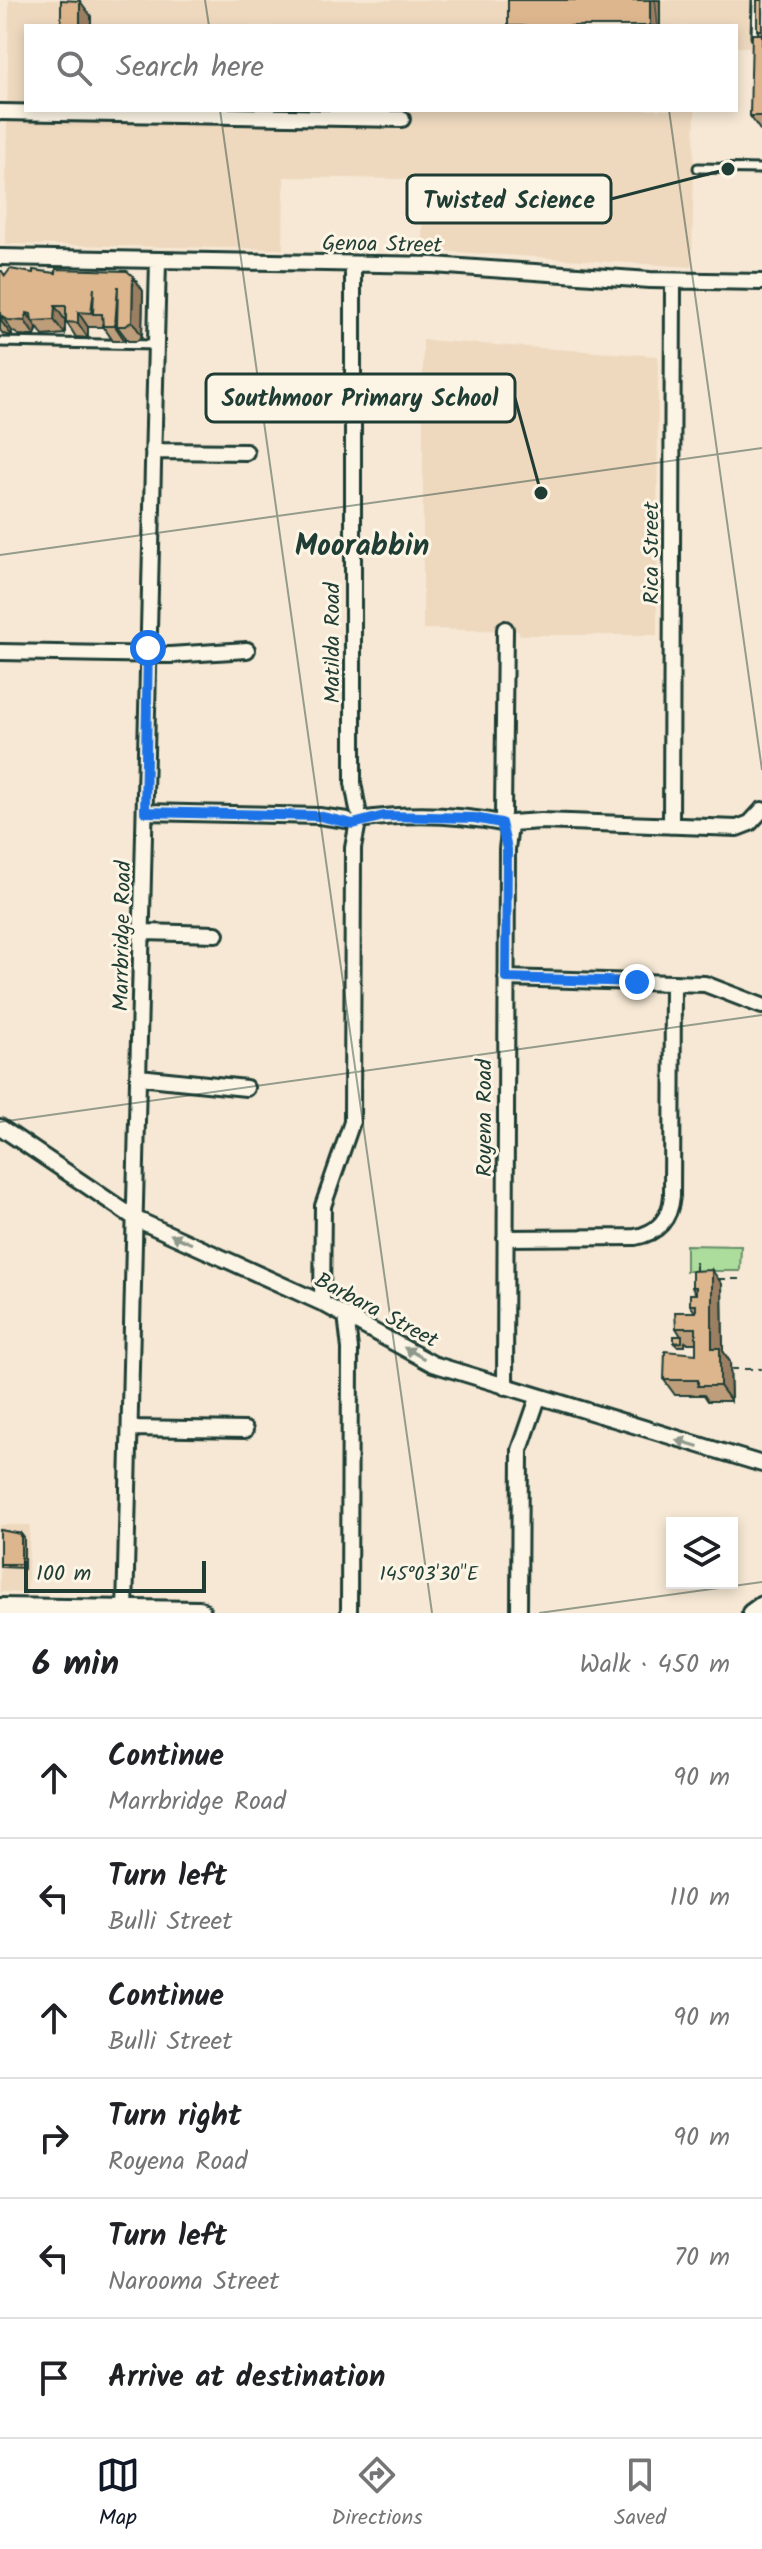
<!DOCTYPE html>
<html lang="en">
<head>
<meta charset="utf-8">
<style>
  body { margin:0; font-family:Kalam,sans-serif; background:#f2f2f2; color:#202124 }
  .controls { position:absolute; right:24px; bottom:24px; display:grid; overflow:hidden; border-radius:0px; box-shadow:0 4px 12px #0003 }
  .controls button { width:72px; height:72px; display:grid; place-items:center; padding:0; border:0; border-bottom:2px solid #e0e0e0; background:#fff; color:#202124; font:40px sans-serif }
  .scale { position:absolute; left:24px; bottom:20px; width:182px; box-sizing:border-box; padding-left:8px; border:4px solid #1f3d34; border-top:0; font-size:22px; line-height:28px; white-space:nowrap; color:#1f3d34; -webkit-text-stroke:6px #fcf5e5; paint-order:stroke }
  .stop { position:absolute; width:24px; height:24px; margin:-18px; border:6px solid #1a73e8; border-radius:50%; background:#fff }
  .stop.end { background:#1a73e8; border-color:#fff; box-shadow:0 2px 8px #0008 }
  .list { margin:0; padding:0; list-style:none }
  h2 { display:flex; justify-content:space-between; align-items:center; height:104px; margin:0; padding:0 32px; font-size:34px }
  h2 small { font-size:26px; font-weight:400; color:#757577 }
  .list li { display:grid; grid-template-columns:52px 1fr auto; gap:24px; align-items:center; box-sizing:border-box; height:120px; padding:0 32px; border-top:2px solid #e0e0e0 }
  .list b { display:block; font-size:30px; white-space:nowrap }
  .list p { margin:0; font-size:26px; white-space:nowrap; color:#757577 }
  .list em { font-size:26px; font-style:normal; color:#757577 }
  .icon { flex:none; width:44px; height:44px; fill:none; stroke:currentColor; stroke-width:2; stroke-linecap:round; stroke-linejoin:round }
  .map { position:relative; flex:none; width:762px; height:1613px; overflow:hidden }
  .search { position:absolute; background:#fff; box-shadow:0 4px 12px #0003; left:24px; right:24px; top:24px; height:88px; display:flex; align-items:center; gap:20px; box-sizing:border-box; padding:0 28px; border-radius:0px; color:#757577; font-size:30px }
  .sheet { height:824px; background:#fff }
  nav { display:flex; justify-content:space-around; align-items:center; box-sizing:border-box; height:112px; border-top:2px solid #e0e0e0; background:#fff; font-size:22px; color:#757577 }
  nav a { display:grid; justify-items:center; gap:4px }
  nav .on { color:#111827 }
  .map>svg:first-child { display:block }
  .built { fill:#eed9bf }
  .pitch { fill:#addd9c; stroke:#668d68; stroke-width:2 }
  .lines { fill:none; stroke-linecap:round; stroke-linejoin:round }
  .service-casing { stroke:#1f3d34; stroke-width:13 }
  .minor-casing { stroke:#1f3d34; stroke-width:20 }
  .tertiary-casing { stroke:#1f3d34; stroke-width:22 }
  .trunk-casing { stroke:#1f3d34; stroke-width:28 }
  .path { stroke:#1f3d34; stroke-width:2; stroke-dasharray:8 6; stroke-linecap:butt }
  .service { stroke:#fcf5e5; stroke-width:7 }
  .minor { stroke:#fcf5e5; stroke-width:14 }
  .tertiary { stroke:#fcf5e5; stroke-width:16 }
  .trunk { stroke:#fcf5e5; stroke-width:22 }
  .wall { fill:#be9d7a; stroke:#1f3d34; stroke-width:2 }
  .shaded-wall { fill:#9b7f63; stroke:#1f3d34; stroke-width:2 }
  .building { fill:#ddb68e; stroke:#1f3d34; stroke-width:2 }
  .oneway { fill:#8e998c }
  .route { stroke:#1a73e8; stroke-width:10 }
  .ticks { fill:none; stroke:#1f3d34; stroke-width:2; stroke-opacity:0.45 }
  .labels { text-anchor:middle; stroke-width:6; stroke-linejoin:round; paint-order:stroke }
  .street-label { font-size:22px; fill:#1f3d34; stroke:#fcf5e5 }
  .district-label { font-size:30px; font-weight:bold; fill:#1f3d34; stroke:#fcf5e5 }
  .ticks-label { font-size:20px; text-anchor:middle; fill:#1f3d34; stroke:#fcf5e5; stroke-width:6; stroke-linejoin:round; paint-order:stroke }
  .leader { fill:none; stroke:#1f3d34; stroke-width:3 }
  .callout-dot { fill:#1f3d34; stroke:#fcf5e5; stroke-width:3 }
  .callout { fill:#fcf5e5; stroke:#1f3d34; stroke-width:3 }
  .callout-label { font-size:24px; text-anchor:middle; font-weight:bold; fill:#1f3d34 }
</style>
</head>
<body>
<div class="map">
<svg width="762" height="1613" viewBox="0 0 762 1613">
  <rect width="100%" height="100%" fill="#f6e8d4"/>
  <filter id="ink" filterUnits="userSpaceOnUse"><feTurbulence type="fractalNoise" baseFrequency=".0125" numOctaves="2"/><feDisplacementMap in="SourceGraphic" scale="16" xChannelSelector="R" yChannelSelector="G"/><feConvolveMatrix kernelMatrix="1 2 1 2 8 2 1 2 1" color-interpolation-filters="sRGB"/></filter>
  <g filter="url(#ink)">
    <path class="built" d="M 9,0 L 762,0 L 762,47 L 736,47 L 736,26 L 26,26 L 26,110 L 695,110 L 692,267 L 422,250 L 423,180 L 402,179 L 284,177 L 283,249 L 5,244 Z
      M 423,340 L 658,356 L 657,635 L 520,635 L 518,631 L 423,629 Z
      M 0,1525 L 30,1525 L 27,1593 L 0,1592 Z"/>
    <path class="pitch" d="M 686,1245 L 741,1246 L 740,1271 L 686,1271 Z"/>
    <g class="lines">
      <defs>
        <path id="service" d="M 756,37 L 757,0
          M 698,168 L 762,169
          M 0,342 L 156,345"/>
        <path id="minor" d="M 0,112 L 402,119
          M 0,257 L 433,265 L 650,280 L 762,282
          M 353,264 L 353,783 L 358,810
          M 153,451 L 246,452
          M 0,652 L 170,655 L 247,650
          M 145,812 L 319,816 L 347,820
          M 503,814 L 505,629
          M 359,820 C 405,813 455,814 501,823
          M 511,823 L 541,821 L 737,828 L 750,823 L 762,810
          M 671,826 L 673,281
          M 144,932 L 216,934
          M 506,978 L 705,984 L 762,1006
          M 139,1077 L 246,1088
          M 0,1127 L 136,1219 L 322,1303 L 433,1364 L 762,1464
          M 505,1238 L 635,1237 C 658,1233 670,1219 672,1196 L 673,983
          M 322,1303 L 323,1206 L 352,1122 L 353,848 L 358,822
          M 346,1315 L 350,1349 L 349,1613
          M 505,1387 L 507,849 L 510,825
          M 130,1428 L 245,1430
          M 125,1612 L 158,261
          M 519,1613 L 520,1450 L 538,1398"/>
        <path id="tertiary" d="M 751,1613 L 762,1605"/>
        <path id="trunk" d="M 0,1610 L 199,1613"/>
      </defs>
      <use href="#service" class="service-casing"/>
      <use href="#minor" class="minor-casing"/>
      <use href="#tertiary" class="tertiary-casing"/>
      <use href="#trunk" class="trunk-casing"/>
      <path class="path" d="M 696,1262 L 696,1274
        M 718,1279 L 740,1279
        M 730,1369 L 762,1369"/>
      <use href="#service" class="service"/>
      <use href="#minor" class="minor"/>
      <use href="#tertiary" class="tertiary"/>
      <use href="#trunk" class="trunk"/>
    </g>
    <path class="wall" d="M 762,0 L 762,130 L 760,130 L 750,116 L 759,34 L 757,30 Z
      M 0,271 L 5,275 L 56,273 L 133,276 L 143,291 L 142,336 L 137,341 L 128,341 L 126,338 L 125,341 L 113,341 L 105,329 L 104,329 L 102,326 L 102,327 L 88,327 L 88,338 L 76,337 L 65,320 L 65,334 L 43,336 L 38,328 L 35,336 L 19,335 L 12,331 L 12,336 L 3,334 L 0,330 Z
      M 722,1284 L 723,1351 L 730,1362 L 731,1401 L 708,1401 L 704,1395 L 675,1395 L 664,1380 L 696,1354 L 696,1343 L 686,1343 L 685,1341 L 685,1346 L 677,1346 L 674,1343 L 681,1336 L 676,1328 L 695,1312 L 690,1305 L 696,1294 L 692,1287 Z
      M 0,1530 L 21,1534 L 24,1538 L 24,1568 L 1,1567 L 0,1566 Z"/>
    <path class="shaded-wall" d="M 650,0 L 660,0 L 660,26 L 650,26 Z
      M 80,1 L 91,16 L 91,26 L 80,26 Z
      M 133,276 L 143,291 L 142,336 L 132,321 Z
      M 118,286 L 117,326 L 126,338 L 125,341 L 115,326 Z
      M 55,306 L 65,320 L 65,334 L 54,320 Z
      M 78,312 L 88,327 L 88,338 L 78,323 Z
      M 27,313 L 37,328 L 35,336 L 25,321 Z
      M 2,316 L 12,331 L 12,336 L 1,321 Z
      M 712,1270 L 722,1284 L 723,1351 L 730,1362 L 731,1401 L 720,1386 L 712,1348 Z
      M 21,1534 L 24,1538 L 24,1568 L 21,1564 Z"/>
    <path class="building" d="M 61,0 L 80,1 L 80,26 L 42,26 L 42,23 L 61,24 Z
      M 508,0 L 650,0 L 650,26 L 508,26 Z
      M 757,0 L 762,0 L 762,30 L 757,30 Z
      M 752,34 L 762,34 L 762,116 L 750,116 Z
      M 10,269 L 33,273 L 33,270 L 56,273 L 56,269 L 127,271 L 133,276 L 132,321 L 126,326 L 117,326 L 118,286 L 115,326 L 103,326 L 102,314 L 93,314 L 94,288 L 91,313 L 78,312 L 78,323 L 66,322 L 66,306 L 55,306 L 54,320 L 32,321 L 31,314 L 27,313 L 25,321 L 8,320 L 2,316 L 1,321 L 0,321 L 0,271 L 2,271 L 5,276 Z
      M 712,1270 L 712,1348 L 720,1348 L 720,1386 L 698,1386 L 698,1380 L 664,1380 L 665,1351 L 696,1354 L 696,1328 L 676,1328 L 675,1312 L 696,1312 L 696,1305 L 690,1305 L 690,1294 L 696,1294 L 696,1287 L 692,1287 L 692,1271 Z
      M 674,1336 L 682,1336 L 682,1342 L 674,1343 Z
      M 0,1530 L 21,1534 L 21,1564 L 0,1564 Z"/>
    <defs><path id="oneway-solid" d="M-6-.8H1V-3.2L6.5 0L1 3.2V.8H-6Z" transform="scale(2)"/></defs>
    <g class="oneway">
      <use href="#oneway-solid" transform="translate(181 1239) rotate(-156)"/>
      <use href="#oneway-solid" transform="translate(414 1353) rotate(-151)"/>
      <use href="#oneway-solid" transform="translate(687 1443) rotate(-163)"/>
    </g>
  </g>
  <g class="lines" filter="url(#ink)">
    <path class="route" d="M 148,648 L 145,812 L 319,816 L 353,824 L 384,816 L 474,818 L 501,823 L 507,849 L 506,978 L 637,982"/>
  </g>
  <path class="ticks" d="M 205,0 L 209,26M 654,0 L 657,26M 220,110 L 432,1613M 669,110 L 762,770M 0,555 L 762,448M 0,1122 L 762,1015M 539,1613 L 762,1582"/>
  <g class="labels">
    <g class="street-label">
      <text transform="translate(382 243) rotate(1)" y="8">Genoa Street</text>
      <text transform="translate(650 553) rotate(-90)" y="8">Rica Street</text>
      <text transform="translate(331 643) rotate(-90)" y="8">Matilda Road</text>
      <text transform="translate(121 936) rotate(-89)" y="8">Marrbridge Road</text>
      <text transform="translate(483 1118) rotate(-90)" y="8">Royena Road</text>
      <text transform="translate(377 1309) rotate(28)" y="8">Barbara Street</text>
    </g>
    <g class="district-label">
      <text x="362" y="555">Moorabbin</text>
    </g>
  </g>
  <g class="ticks-label">
    <text x="429" y="1580">145°03'30"E</text>
  </g>
  <path class="leader" d="M728 169L611 199M541 493L515 398"/>
  <g class="callout-dot">
    <circle cx="728" cy="169" r="8"/>
    <circle cx="541" cy="493" r="8"/>
  </g>
  <g class="callout">
    <rect x="407" y="175" width="204" height="48" rx="8"/>
    <rect x="206" y="374" width="309" height="48" rx="8"/>
  </g>
  <g class="callout-label">
    <text x="509" y="208">Twisted Science</text>
    <text x="360" y="406">Southmoor Primary School</text>
  </g>
</svg>
<div class="controls">
<button><svg class="icon" aria-label="layers" viewBox="0 0 24 24"><path d="M12 4l9 5-9 5-9-5zM3 14l9 5 9-5"/></svg></button>
</div>
<div class="scale">100 m</div>
<div class="stop" style="left:148px;top:648px"></div>
<div class="stop end" style="left:637px;top:982px"></div>
<div class="search"><svg class="icon" aria-label="search" viewBox="0 0 24 24"><circle cx="10" cy="10" r="6"/><path d="M15 15l6 6"/></svg>Search here</div>
</div>
<section class="sheet">
<h2>6 min<small>Walk · 450 m</small></h2>
<ul class="list">
<li><svg class="icon" aria-label="ahead" viewBox="0 0 24 24"><path d="M12 20V5M6 11l6-6 6 6"/></svg><div><b>Continue</b><p>Marrbridge Road</p></div><em>90 m</em></li>
<li><svg class="icon" aria-label="left" viewBox="0 0 24 24"><path d="M17 20v-9H6M10 6l-5 5 5 5"/></svg><div><b>Turn left</b><p>Bulli Street</p></div><em>110 m</em></li>
<li><svg class="icon" aria-label="ahead" viewBox="0 0 24 24"><path d="M12 20V5M6 11l6-6 6 6"/></svg><div><b>Continue</b><p>Bulli Street</p></div><em>90 m</em></li>
<li><svg class="icon" aria-label="right" viewBox="0 0 24 24"><path d="M7 20v-9h11M14 6l5 5-5 5"/></svg><div><b>Turn right</b><p>Royena Road</p></div><em>90 m</em></li>
<li><svg class="icon" aria-label="left" viewBox="0 0 24 24"><path d="M17 20v-9H6M10 6l-5 5 5 5"/></svg><div><b>Turn left</b><p>Narooma Street</p></div><em>70 m</em></li>
<li><svg class="icon" aria-label="arrive" viewBox="0 0 24 24"><path d="M6 21V4h12l-3 4 3 4H6"/></svg><div><b>Arrive at destination</b></div></li>
</ul>
</section>
<nav>
<a class="on"><svg class="icon" aria-label="map" viewBox="0 0 24 24"><path d="M3 6l6-2 6 2 6-2v14l-6 2-6-2-6 2zM9 4v14M15 6v14"/></svg>Map</a>
<a><svg class="icon" aria-label="directions" viewBox="0 0 24 24"><path d="M12 3l9 9-9 9-9-9zM9 14v-3h6M13 9l2 2-2 2"/></svg>Directions</a>
<a><svg class="icon" aria-label="saved" viewBox="0 0 24 24"><path d="M7 4h10v16l-5-4-5 4z"/></svg>Saved</a>
</nav>
</body>
</html>
